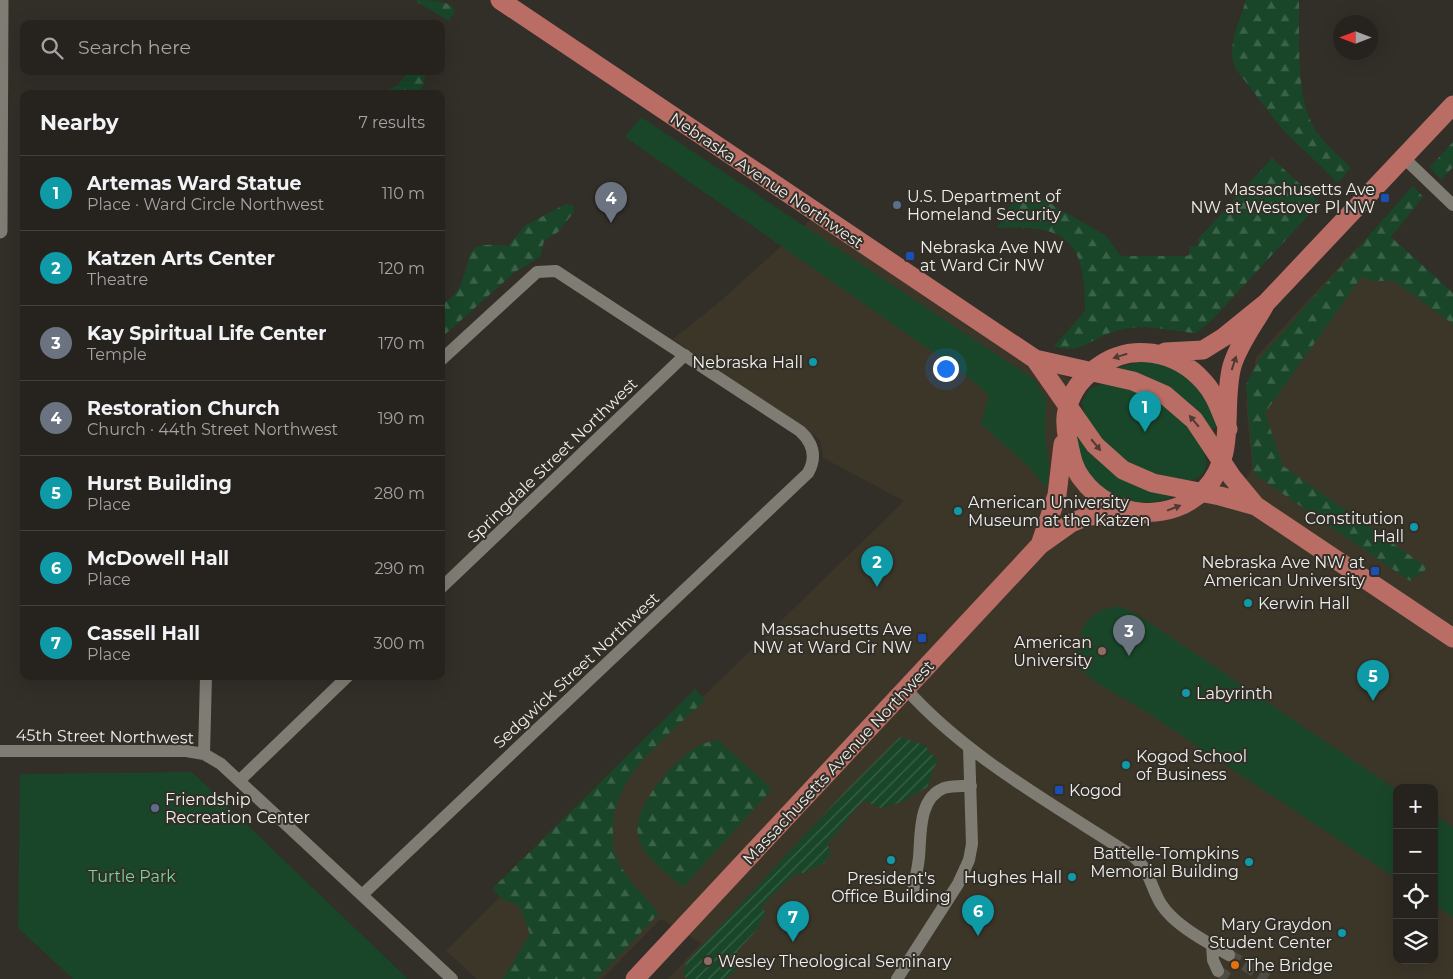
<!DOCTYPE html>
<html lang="en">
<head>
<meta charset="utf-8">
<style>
  body { margin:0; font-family:Montserrat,sans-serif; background:#322f2b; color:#f1f3f6 }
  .controls { position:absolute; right:15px; bottom:15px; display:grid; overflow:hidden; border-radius:10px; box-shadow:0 5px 20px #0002 }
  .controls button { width:45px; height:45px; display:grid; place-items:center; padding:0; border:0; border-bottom:1px solid #423f3c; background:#26221e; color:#f1f3f6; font:25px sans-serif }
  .compass { position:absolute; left:1333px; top:15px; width:45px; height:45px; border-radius:50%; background:#26221e; box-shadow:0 5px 20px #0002; rotate:270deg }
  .you { position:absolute; left:945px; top:368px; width:18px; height:18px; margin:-12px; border:4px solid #fff; border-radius:50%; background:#1a73e8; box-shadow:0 0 0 8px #1a73e833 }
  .badge { display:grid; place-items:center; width:32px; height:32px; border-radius:50%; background:#db2777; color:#fff; font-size:16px; font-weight:700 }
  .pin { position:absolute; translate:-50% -41px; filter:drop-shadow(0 1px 2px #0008) }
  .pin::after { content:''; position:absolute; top:26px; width:18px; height:15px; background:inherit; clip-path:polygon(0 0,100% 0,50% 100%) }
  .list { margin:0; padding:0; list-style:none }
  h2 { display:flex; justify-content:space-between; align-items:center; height:65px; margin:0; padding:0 20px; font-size:21px }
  h2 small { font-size:16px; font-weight:400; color:#a4a4a4 }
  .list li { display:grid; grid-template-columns:32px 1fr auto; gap:15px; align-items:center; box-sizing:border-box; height:75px; padding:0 20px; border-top:1px solid #423f3c }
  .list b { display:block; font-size:19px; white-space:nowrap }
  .list p { margin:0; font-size:16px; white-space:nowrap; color:#a4a4a4 }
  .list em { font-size:16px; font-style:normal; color:#a4a4a4 }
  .icon { flex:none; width:28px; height:28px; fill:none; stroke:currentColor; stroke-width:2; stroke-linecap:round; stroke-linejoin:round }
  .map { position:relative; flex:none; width:1453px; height:979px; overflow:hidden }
  .search { position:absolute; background:#26221e; box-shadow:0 5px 20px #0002; left:20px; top:20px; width:425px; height:55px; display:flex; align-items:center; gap:12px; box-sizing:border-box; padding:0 18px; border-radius:10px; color:#a4a4a4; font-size:19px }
  .panel { position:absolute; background:#26221e; box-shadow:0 5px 20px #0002; left:20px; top:90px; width:425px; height:590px; border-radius:10px }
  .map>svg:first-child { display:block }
  .built { fill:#3c3629; fill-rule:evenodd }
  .forest { fill:url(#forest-firs) }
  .park { fill:#194629 }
  .garden { fill:url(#garden-furrows) }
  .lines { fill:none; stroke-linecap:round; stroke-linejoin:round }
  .minor-tunnel { stroke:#4e4b45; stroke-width:12; stroke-dasharray:12 6; stroke-linecap:butt }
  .minor { stroke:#7f7c74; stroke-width:12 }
  .tertiary { stroke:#7f7c74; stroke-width:15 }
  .primary { stroke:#b96d64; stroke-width:19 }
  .oneway { fill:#4d3b34 }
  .transit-dot { fill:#1a4fb4; stroke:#322e28; stroke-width:2 }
  .service-dot { fill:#5c6f8a; stroke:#322e28; stroke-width:2 }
  .culture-dot { fill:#0f9aa8; stroke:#322e28; stroke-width:2 }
  .education-dot { fill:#8d6e63; stroke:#322e28; stroke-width:2 }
  .food-dot { fill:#e8710a; stroke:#322e28; stroke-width:2 }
  .labels { text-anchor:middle; stroke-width:4; stroke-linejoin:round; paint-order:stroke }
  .street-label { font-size:16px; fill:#f0eeea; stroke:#322e28 }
  .poi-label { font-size:16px; fill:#f0eeea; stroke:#322e28; text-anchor:start }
  .park-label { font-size:16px; fill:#72d993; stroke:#322e28 }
</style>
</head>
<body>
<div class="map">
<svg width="1453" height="979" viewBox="0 0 1453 979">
  <defs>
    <pattern id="forest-firs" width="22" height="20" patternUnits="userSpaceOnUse" patternTransform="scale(1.25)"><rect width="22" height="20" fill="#194629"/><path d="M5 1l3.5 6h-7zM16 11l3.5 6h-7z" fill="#3b6148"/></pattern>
    <pattern id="garden-furrows" width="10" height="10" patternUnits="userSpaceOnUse" patternTransform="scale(1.25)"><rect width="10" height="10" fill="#194629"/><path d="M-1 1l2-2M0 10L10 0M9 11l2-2" fill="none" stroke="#3b6148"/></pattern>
  </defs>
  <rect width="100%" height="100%" fill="#322e28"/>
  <path class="built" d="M 818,213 L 1035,359 L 1078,384 L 1064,424 L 1149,514 L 1215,474 L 1235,487 L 1248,476 L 1252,467 L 1246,403 L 1256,357 L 1356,248 L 1453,312 L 1453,979 L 668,979 L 701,943 L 661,919 L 602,979 L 477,979 L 446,951 L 598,799 L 904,501 L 823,458 L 820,440 L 673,339 L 717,304 ZM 1397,788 L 1434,788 L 1434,960 L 1397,960 Z"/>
  <path class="forest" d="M 414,0 C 426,0 452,0 455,11 L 449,21 Z
    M 1246,0 L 1299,0 C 1300,40 1294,103 1319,135 C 1328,147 1341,158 1351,168 L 1338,183 L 1282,129 L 1235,68 C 1226,46 1240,21 1246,0 Z
    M 409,71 L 423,71 C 427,81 424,86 417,94 L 378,94 L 397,86 Z
    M 1453,142 L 1453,167 L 1441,180 L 1430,167 Z
    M 1272,158 L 1320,203 L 1209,323 L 1196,333 C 1170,331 1146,323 1119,330 C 1096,335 1078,357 1054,346 L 1085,311 C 1085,240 1067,224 997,228 C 1005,215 1021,178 1039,197 L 1105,235 L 1121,256 L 1185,256 L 1190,255 L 1189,247 L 1198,246 L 1198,239 Z
    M 1413,186 L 1423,197 L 1391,237 L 1453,293 L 1453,324 L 1394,281 L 1372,281 L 1362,276 L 1265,413 L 1283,466 L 1428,568 L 1410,581 L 1254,474 L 1246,385 L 1259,359 Z
    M 566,204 L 573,205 L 574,212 L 558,232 L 544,241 L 540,257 L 515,272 L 441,338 L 441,306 C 448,300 457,294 460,286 C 474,254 461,240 508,246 L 526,225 Z
    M 695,689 L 705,700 C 669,735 610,777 613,833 C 613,839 612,847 614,852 C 623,875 642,895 659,913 L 597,979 L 503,979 L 530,934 L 519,906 L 502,899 L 492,889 Z
    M 718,740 L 772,789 L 683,887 C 668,874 646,860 639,840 C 629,809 672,763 696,747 C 702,743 711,742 718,740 Z"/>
  <path class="park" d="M 641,117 L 1035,380 L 1046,399 L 1045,434 L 1049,470 L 1046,488 L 1031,469 L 981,424 L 989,395 L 963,373 L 625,137 Z
    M 1145,361 C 1176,364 1199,381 1211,409 C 1214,416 1216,422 1216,428 L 1211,429 L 1194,409 L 1114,368 Z
    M 1103,384 C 1120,385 1143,390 1158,399 C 1175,410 1224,457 1199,477 C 1193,482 1183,480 1176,479 C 1137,475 1089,445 1082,402 L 1090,388 Z
    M 1077,436 L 1079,437 L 1176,496 C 1144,508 1109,503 1087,474 C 1081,465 1078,448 1075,437 Z
    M 1111,607 L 1120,607 L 1135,613 L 1397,790 L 1397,879 L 1142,709 C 1130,701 1076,674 1075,662 C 1074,655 1079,642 1081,635 C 1084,620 1096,611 1111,607 Z
    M 192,772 L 408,979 L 73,979 L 18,928 L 20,774 Z
    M 1434,815 L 1453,827 L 1453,917 L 1434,904 Z"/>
  <path class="garden" d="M 900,737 L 924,745 L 937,760 L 927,787 L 902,802 L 881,808 L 864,801 C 849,812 842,831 827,843 L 831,853 L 824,863 L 804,873 L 798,873 L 785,883 L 761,907 L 766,913 L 765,915 L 754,933 L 737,951 L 739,967 L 726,979 L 687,979 L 683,974 L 686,963 L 846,791 Z"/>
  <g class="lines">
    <path class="minor-tunnel" d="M 1229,955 L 1267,979
      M 1218,971 L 1229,979"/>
    <path class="minor" d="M 1404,158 L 1453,205
      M 441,588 L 685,355
      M 906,689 C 969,759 1056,806 1134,857 C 1150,870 1151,888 1161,904 C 1175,926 1207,942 1229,955
      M 0,751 L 186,751 L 204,754 L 221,764 L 452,979
      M 204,754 L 206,676
      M 240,780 L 348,676
      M 913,891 C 915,879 918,868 919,857 C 921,835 918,798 944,788 C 952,785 963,786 971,786
      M 362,895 L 808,473 C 817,457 813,443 800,431 L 556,271 L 537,272 L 441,360
      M 1212,945 L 1213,960 L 1218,971
      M 897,979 L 958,884 L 969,860 L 972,844 L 969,747"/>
    <path class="tertiary" d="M 0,231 L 1,0"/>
    <path class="primary" d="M 500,0 L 1035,359 L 1095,445 L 1123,470 L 1153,483 L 1220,496 L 1256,506
      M 1165,352 L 1203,350 L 1224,337 L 1266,303 L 1453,105
      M 1035,359 L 1133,381 L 1165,395 L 1194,420 L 1232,477 L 1256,506 L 1453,638
      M 1228,429 C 1221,413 1216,395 1204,382 C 1176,350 1130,342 1096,368 C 1088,374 1080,381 1075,390 C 1065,407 1064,422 1068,440 C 1071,454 1073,468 1082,479 C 1111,519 1171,524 1205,489 C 1238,455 1221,407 1232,366 C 1239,343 1255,323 1266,303
      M 1040,545 L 1057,495 L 1063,444
      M 635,979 L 1040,545 L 1071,523 L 1088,516 L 1143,514"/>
  </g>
  <defs><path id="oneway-solid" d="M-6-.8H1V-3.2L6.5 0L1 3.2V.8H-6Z" transform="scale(1.25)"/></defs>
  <g class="oneway">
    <use href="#oneway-solid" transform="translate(1120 356) rotate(163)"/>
    <use href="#oneway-solid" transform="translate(1234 363) rotate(-72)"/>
    <use href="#oneway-solid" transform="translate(1194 421) rotate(-130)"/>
    <use href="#oneway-solid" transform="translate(1096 445) rotate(50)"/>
    <use href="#oneway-solid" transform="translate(1174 508) rotate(-21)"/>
  </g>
  <g class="transit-dot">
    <rect x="1380" y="193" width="10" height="10" rx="2.5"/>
    <rect x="905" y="251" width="10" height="10" rx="2.5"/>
    <rect x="1370" y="566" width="10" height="10" rx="2.5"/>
    <rect x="917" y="633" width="10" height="10" rx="2.5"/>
    <rect x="1054" y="785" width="10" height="10" rx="2.5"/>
  </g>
  <g class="service-dot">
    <circle cx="897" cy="205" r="5"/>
    <circle cx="155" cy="808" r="5"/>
  </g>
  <g class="culture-dot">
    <circle cx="813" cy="362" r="5"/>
    <circle cx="958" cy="511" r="5"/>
    <circle cx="1414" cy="527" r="5"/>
    <circle cx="1248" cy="603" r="5"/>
    <circle cx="1186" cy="693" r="5"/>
    <circle cx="1126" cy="765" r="5"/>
    <circle cx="891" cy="860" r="5"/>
    <circle cx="1249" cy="862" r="5"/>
    <circle cx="1072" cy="877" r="5"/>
    <circle cx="1342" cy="933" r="5"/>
  </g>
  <g class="education-dot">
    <circle cx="1102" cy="651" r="5"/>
    <circle cx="708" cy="961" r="5"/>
  </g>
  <circle class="food-dot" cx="1235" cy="965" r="5"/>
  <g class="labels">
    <g class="street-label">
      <text transform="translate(767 180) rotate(34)" y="6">Nebraska Avenue Northwest</text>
      <text transform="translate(552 460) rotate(-44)" y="6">Springdale Street Northwest</text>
      <text transform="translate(576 670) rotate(-43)" y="6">Sedgwick Street Northwest</text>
      <text transform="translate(105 736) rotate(1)" y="6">45th Street Northwest</text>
      <text transform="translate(838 762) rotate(-47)" y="6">Massachusetts Avenue Northwest</text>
    </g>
    <g class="poi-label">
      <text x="1375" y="195" text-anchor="end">Massachusetts Ave<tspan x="1375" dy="18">NW at Westover Pl NW</tspan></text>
      <text x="907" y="202">U.S. Department of<tspan x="907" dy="18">Homeland Security</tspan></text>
      <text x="920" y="253">Nebraska Ave NW<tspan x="920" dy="18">at Ward Cir NW</tspan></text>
      <text x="803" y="368" text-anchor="end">Nebraska Hall</text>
      <text x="968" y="508">American University<tspan x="968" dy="18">Museum at the Katzen</tspan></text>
      <text x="1404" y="524" text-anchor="end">Constitution<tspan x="1404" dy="18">Hall</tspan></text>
      <text x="1365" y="568" text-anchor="end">Nebraska Ave NW at<tspan x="1365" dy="18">American University</tspan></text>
      <text x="1258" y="609">Kerwin Hall</text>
      <text x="912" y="635" text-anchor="end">Massachusetts Ave<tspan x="912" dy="18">NW at Ward Cir NW</tspan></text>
      <text x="1092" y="648" text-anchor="end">American<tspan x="1092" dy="18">University</tspan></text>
      <text x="1196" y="699">Labyrinth</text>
      <text x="1136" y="762">Kogod School<tspan x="1136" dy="18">of Business</tspan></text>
      <text x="1069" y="796">Kogod</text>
      <text x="165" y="805">Friendship<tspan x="165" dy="18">Recreation Center</tspan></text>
      <text x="1239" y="859" text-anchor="end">Battelle-Tompkins<tspan x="1239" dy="18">Memorial Building</tspan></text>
      <text x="1062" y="883" text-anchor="end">Hughes Hall</text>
      <text x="891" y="884" text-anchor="middle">President's<tspan x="891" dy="18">Office Building</tspan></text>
      <text x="1332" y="930" text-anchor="end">Mary Graydon<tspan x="1332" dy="18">Student Center</tspan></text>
      <text x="718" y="967">Wesley Theological Seminary</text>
      <text x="1245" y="971">The Bridge</text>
    </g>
    <g class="park-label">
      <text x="132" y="882">Turtle Park</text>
    </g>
  </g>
</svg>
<div class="controls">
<button>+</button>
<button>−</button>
<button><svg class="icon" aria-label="locate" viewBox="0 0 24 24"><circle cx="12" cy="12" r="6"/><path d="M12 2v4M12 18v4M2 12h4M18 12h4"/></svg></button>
<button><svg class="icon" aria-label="layers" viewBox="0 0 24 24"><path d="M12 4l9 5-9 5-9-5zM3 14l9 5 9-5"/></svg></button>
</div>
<svg class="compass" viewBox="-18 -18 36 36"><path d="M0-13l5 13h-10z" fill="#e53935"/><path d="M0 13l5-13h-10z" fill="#a4a4a4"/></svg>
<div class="you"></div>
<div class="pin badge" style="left:1145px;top:432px;background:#0f9aa8">1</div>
<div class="pin badge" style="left:877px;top:587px;background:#0f9aa8">2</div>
<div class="pin badge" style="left:1129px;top:656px;background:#6b7280">3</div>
<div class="pin badge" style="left:611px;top:223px;background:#6b7280">4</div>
<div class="pin badge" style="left:1373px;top:701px;background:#0f9aa8">5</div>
<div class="pin badge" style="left:978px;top:936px;background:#0f9aa8">6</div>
<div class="pin badge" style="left:793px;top:942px;background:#0f9aa8">7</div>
<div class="search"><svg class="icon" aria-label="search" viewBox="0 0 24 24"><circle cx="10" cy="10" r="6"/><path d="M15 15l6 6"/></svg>Search here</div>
<section class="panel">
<h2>Nearby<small>7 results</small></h2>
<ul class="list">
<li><span class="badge" style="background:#0f9aa8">1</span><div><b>Artemas Ward Statue</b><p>Place · Ward Circle Northwest</p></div><em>110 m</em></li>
<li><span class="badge" style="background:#0f9aa8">2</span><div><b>Katzen Arts Center</b><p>Theatre</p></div><em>120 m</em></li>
<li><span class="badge" style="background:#6b7280">3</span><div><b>Kay Spiritual Life Center</b><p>Temple</p></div><em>170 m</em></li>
<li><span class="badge" style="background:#6b7280">4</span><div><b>Restoration Church</b><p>Church · 44th Street Northwest</p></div><em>190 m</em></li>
<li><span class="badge" style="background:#0f9aa8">5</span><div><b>Hurst Building</b><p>Place</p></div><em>280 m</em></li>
<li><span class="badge" style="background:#0f9aa8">6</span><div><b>McDowell Hall</b><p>Place</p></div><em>290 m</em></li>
<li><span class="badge" style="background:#0f9aa8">7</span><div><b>Cassell Hall</b><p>Place</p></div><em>300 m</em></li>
</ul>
</section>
</div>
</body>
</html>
